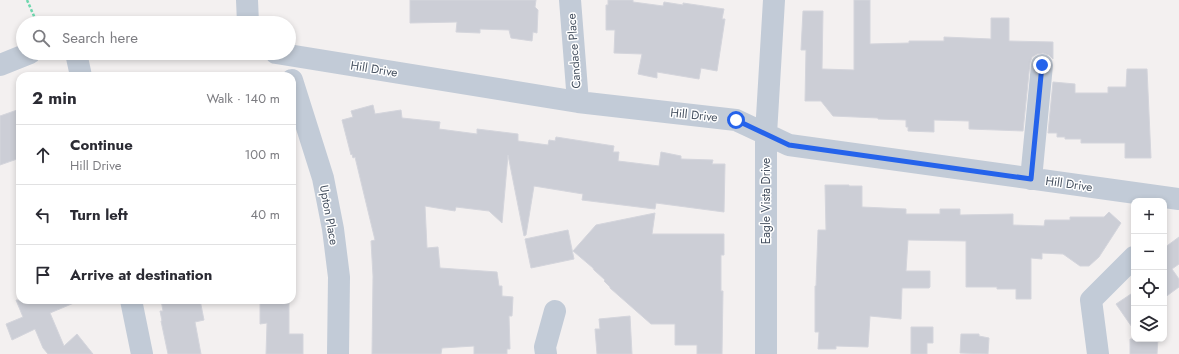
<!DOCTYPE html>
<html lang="en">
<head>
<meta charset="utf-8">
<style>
  body { margin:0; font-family:Jost,sans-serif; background:#f7f7f7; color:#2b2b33 }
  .controls { position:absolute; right:12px; bottom:12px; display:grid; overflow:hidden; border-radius:8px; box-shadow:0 2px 6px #0003 }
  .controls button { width:36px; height:36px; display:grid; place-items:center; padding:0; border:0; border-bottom:1px solid #e1e1e2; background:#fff; color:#2b2b33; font:20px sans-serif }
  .stop { position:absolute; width:12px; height:12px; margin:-9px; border:3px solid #2563eb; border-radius:50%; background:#fff }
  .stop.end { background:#2563eb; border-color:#fff; box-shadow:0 1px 4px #0008 }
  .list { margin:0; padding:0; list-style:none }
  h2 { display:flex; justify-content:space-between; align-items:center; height:52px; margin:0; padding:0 16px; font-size:17px }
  h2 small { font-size:13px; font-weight:400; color:#7c7c81 }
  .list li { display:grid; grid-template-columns:26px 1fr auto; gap:12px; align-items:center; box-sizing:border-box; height:60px; padding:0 16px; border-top:1px solid #e1e1e2 }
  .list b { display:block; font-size:15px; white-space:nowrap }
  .list p { margin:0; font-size:13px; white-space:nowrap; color:#7c7c81 }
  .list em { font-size:13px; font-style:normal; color:#7c7c81 }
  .icon { flex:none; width:22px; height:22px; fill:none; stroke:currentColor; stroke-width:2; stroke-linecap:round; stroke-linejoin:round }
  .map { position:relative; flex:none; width:1179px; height:354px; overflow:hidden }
  .search { position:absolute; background:#fff; box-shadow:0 2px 6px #0003; left:16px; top:16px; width:280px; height:44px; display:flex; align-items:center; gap:10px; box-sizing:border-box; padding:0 14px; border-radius:22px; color:#7c7c81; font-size:15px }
  .panel { position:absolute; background:#fff; box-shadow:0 2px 6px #0003; left:16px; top:72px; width:280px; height:232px; border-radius:12px }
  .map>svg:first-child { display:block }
  .building { fill:#ccced6; stroke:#d4d5dc }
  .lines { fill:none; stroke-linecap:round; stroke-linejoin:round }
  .path { stroke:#6ed7ae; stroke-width:2.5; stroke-dasharray:3 2; stroke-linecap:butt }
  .minor { stroke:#c2cbd7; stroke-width:22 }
  .route { stroke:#2563eb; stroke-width:5 }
  .labels { text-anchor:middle; stroke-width:3; stroke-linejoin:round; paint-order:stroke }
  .street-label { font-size:12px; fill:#465160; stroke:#fff }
</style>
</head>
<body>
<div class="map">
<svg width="1179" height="354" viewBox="0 0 1179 354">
  <rect width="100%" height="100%" fill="#f3f0f0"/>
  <path class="building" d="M 410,0 L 536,0 L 535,7 L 538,10 L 537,33 L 533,32 L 532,41 L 511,38 L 509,30 L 480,29 L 480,33 L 456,32 L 457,22 L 410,23 Z
    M 608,0 L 633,0 L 633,2 L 663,6 L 664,2 L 683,5 L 683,3 L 724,9 L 722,19 L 725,19 L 717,71 L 701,68 L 699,79 L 657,72 L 657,78 L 638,74 L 642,54 L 614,53 L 615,30 L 606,30 L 606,5 L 608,5 Z
    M 854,0 L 870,0 L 870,44 L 909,43 L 909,41 L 944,41 L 944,37 L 991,39 L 991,18 L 1009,18 L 1009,41 L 1053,42 L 1053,59 L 1049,55 L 1043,53 L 1037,54 L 1032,57 L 1030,63 L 1023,131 L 969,129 L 969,121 L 934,120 L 934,132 L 908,131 L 908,127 L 906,127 L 906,120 L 878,119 L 878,118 L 833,116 L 821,101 L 805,101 L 806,50 L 801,50 L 803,11 L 823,11 L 822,69 L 854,70 Z
    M 1127,69 L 1147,69 L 1151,158 L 1125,158 L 1125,143 L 1081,143 L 1081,139 L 1065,139 L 1065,137 L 1057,137 L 1057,133 L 1048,133 L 1053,82 L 1075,84 L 1075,93 L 1108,93 L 1108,87 L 1126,87 Z
    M 373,105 L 375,114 L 401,110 L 402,118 L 440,122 L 439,129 L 477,134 L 477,129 L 518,134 L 518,141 L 548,145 L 549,140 L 555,141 L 556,137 L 614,146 L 613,152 L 619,152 L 618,161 L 659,166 L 661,152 L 681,156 L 681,159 L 713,160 L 712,164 L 725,164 L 724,212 L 656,203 L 655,209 L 582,200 L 583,194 L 534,186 L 526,235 L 524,236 L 508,155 L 502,223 L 489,211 L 456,207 L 455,211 L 425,206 L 427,248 L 438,247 L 440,268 L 497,272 L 499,286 L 502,286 L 502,296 L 513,297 L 512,316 L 509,316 L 510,349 L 507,349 L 507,354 L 474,354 L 474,346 L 442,348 L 441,354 L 372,354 L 373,276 L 371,241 L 375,240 L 355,157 L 353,158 L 352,154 L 351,155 L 342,120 L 353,117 L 351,111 Z
    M 20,109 L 20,158 L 0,165 L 0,116 Z
    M 825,185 L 849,185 L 849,186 L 862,186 L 862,207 L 906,209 L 906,214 L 940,214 L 940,209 L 960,209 L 960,215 L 1013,214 L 1013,225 L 1044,226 L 1045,220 L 1070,220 L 1070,217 L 1104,217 L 1109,212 L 1121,223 L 1099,257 L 1089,266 L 1080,266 L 1063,254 L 1042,253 L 1042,259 L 1031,258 L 1031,299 L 1016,299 L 1016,289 L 997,289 L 997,287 L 966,287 L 966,241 L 908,240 L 906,271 L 930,271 L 930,287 L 929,288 L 902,288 L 901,319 L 870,316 L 868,347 L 836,346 L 836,349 L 818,349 L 819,332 L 815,332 L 815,286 L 816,286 L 818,230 L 826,230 Z
    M 655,213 L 652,234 L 724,234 L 724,255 L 721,255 L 721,291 L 723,291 L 722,354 L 697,354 L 697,345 L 675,345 L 675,324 L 651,324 L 610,288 L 610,287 L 604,281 L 605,280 L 594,270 L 593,268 L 573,251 L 596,225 Z
    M 568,230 L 574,259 L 531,268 L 525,239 Z
    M 1179,237 L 1179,264 L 1172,269 L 1179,279 L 1179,287 L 1164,298 L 1164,248 Z
    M 1134,292 L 1134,330 L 1116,304 Z
    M 16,300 L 81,300 L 50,313 L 64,346 L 77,334 L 93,354 L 48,354 L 43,348 L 35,329 L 12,340 L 6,324 L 23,317 Z
    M 161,300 L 200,300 L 204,320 L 195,322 L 201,354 L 168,354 L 161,321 L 162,321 L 160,311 L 163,311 Z
    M 260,300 L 289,300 L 289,334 L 303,334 L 303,354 L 266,354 L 267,323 L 260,324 Z
    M 630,316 L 632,354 L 597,354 L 595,329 L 600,329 L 599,319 Z
    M 911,327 L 933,327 L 933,343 L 927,343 L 927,354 L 911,354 Z
    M 961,334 L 979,334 L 979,336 L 989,338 L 988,354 L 960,353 Z
    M 1130,339 L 1158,339 L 1157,354 L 1130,354 Z"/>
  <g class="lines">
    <path class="path" d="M 27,0 L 37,23"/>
    <path class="minor" d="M 247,0 L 248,23
      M 570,0 L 578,102
      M 76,53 L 81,76
      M 276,53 L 578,102 L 736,120 L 789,145 L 1179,199
      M 0,65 L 30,53
      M 292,80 L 323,178 L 333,229 L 339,277 L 338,354
      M 1031,179 L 1042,65
      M 131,300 L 142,354
      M 546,354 L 545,347 L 555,311
      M 766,354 L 766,134 L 774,0
      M 1098,354 L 1091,300 L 1134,257"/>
  </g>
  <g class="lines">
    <path class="route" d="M 736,120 L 789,145 L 1031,179 L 1042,65"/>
  </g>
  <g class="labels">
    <g class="street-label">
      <text transform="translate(574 51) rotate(-94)" y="4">Candace Place</text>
      <text transform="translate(374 69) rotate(9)" y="4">Hill Drive</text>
      <text transform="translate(694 115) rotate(6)" y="4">Hill Drive</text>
      <text transform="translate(1069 184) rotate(8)" y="4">Hill Drive</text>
      <text transform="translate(766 201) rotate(-90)" y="4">Eagle Vista Drive</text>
      <text transform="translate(329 215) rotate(80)" y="4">Upton Place</text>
    </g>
  </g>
</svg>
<div class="controls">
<button>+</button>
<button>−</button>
<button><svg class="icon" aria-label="locate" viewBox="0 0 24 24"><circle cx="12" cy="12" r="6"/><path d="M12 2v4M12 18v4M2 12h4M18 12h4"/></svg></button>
<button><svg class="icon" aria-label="layers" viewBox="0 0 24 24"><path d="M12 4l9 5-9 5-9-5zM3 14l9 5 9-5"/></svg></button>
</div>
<div class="stop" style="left:736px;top:120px"></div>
<div class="stop end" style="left:1042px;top:65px"></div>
<div class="search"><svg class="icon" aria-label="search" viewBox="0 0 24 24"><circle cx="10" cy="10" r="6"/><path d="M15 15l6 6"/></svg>Search here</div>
<section class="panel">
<h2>2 min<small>Walk · 140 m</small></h2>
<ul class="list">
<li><svg class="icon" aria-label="ahead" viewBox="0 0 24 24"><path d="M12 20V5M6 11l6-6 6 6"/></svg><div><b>Continue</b><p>Hill Drive</p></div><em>100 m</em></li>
<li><svg class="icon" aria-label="left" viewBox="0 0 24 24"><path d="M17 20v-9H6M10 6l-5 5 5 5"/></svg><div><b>Turn left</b></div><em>40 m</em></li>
<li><svg class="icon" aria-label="arrive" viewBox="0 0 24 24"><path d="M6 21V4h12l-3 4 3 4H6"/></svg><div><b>Arrive at destination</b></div></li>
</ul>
</section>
</div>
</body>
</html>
